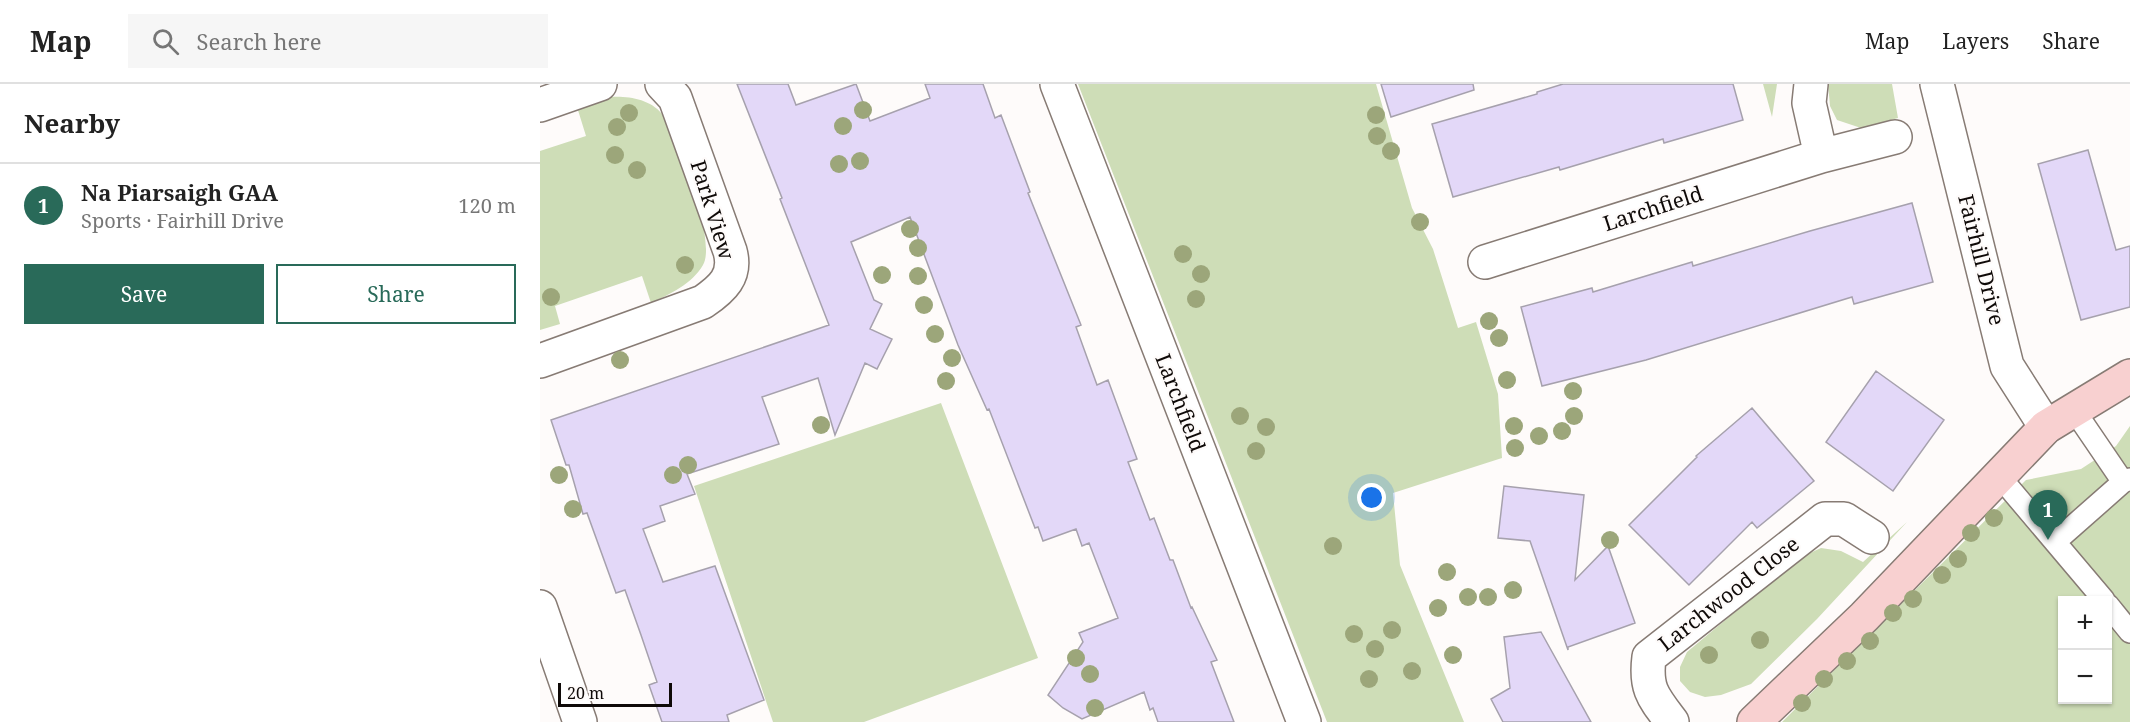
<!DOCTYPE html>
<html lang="en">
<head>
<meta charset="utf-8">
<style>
  body { margin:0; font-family:"Noto Serif",serif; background:#f6f6f6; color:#222 }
  .controls { position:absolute; right:18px; bottom:18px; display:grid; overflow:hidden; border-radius:0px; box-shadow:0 2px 4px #0004 }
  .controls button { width:54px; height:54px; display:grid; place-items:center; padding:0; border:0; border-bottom:2px solid #e0e0e0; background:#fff; color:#222; font:30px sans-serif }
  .scale { position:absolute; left:18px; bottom:15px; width:114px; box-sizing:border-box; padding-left:6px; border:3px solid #0f0a08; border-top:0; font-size:16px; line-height:21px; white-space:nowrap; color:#0f0a08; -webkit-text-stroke:4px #fefbfa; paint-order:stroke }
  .you { position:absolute; left:832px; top:414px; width:21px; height:21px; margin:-15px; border:4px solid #fff; border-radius:50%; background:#1a73e8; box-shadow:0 0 0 9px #1a73e833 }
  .badge { display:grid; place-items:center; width:39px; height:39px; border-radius:50%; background:#296a59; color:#fff; font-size:20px; font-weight:700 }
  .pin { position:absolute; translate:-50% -50px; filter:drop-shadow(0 2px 3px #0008) }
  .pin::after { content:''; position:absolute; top:32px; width:21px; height:18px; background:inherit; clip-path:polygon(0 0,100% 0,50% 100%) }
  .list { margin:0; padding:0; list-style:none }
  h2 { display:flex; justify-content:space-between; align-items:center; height:78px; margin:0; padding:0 24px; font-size:26px }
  h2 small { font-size:20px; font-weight:400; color:#767676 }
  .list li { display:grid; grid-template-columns:39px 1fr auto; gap:18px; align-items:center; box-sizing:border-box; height:84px; padding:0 24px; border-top:2px solid #e0e0e0 }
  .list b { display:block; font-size:22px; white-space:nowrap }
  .list p { margin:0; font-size:20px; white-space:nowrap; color:#767676 }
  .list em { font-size:20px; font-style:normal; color:#767676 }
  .actions { display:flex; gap:12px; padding:18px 24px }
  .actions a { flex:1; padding:14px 0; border:2px solid #296a59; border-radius:0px; text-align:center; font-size:21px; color:#296a59 }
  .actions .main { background:#296a59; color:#fff }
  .icon { flex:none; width:33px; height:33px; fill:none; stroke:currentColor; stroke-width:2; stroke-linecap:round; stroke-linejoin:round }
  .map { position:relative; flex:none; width:1590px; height:638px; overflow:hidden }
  header { display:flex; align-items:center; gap:36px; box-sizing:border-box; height:84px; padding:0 30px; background:#fff; border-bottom:2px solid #e0e0e0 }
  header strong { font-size:28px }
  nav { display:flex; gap:33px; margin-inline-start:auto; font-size:21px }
  .search { width:420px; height:54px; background:#f6f6f6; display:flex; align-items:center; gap:15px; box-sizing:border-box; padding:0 21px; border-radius:0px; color:#767676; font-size:22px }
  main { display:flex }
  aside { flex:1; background:#fff }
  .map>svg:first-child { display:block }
  .green { fill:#ceddb7; fill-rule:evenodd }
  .building { fill:#e3d8f8; stroke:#a6a1ad; stroke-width:1.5 }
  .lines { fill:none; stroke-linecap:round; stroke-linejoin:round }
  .lane-casing { stroke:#877b74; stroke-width:24 }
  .street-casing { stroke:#877b74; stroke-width:36 }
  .secondary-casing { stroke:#877b74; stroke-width:36 }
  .lane { stroke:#fff; stroke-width:21 }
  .street { stroke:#fff; stroke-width:33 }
  .secondary { stroke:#f8d0d0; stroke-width:33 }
  .tree { fill:#9ca67a }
  .labels { text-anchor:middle; stroke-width:4.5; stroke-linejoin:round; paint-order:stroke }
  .street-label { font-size:21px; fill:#0f0a08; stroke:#fefbfa }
</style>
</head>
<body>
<header>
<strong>Map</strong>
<div class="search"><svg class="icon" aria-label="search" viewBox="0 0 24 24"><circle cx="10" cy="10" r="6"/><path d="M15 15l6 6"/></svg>Search here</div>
<nav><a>Map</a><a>Layers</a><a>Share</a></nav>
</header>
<main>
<aside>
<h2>Nearby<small></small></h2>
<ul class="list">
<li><span class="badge">1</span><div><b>Na Piarsaigh GAA</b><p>Sports · Fairhill Drive</p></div><em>120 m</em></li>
</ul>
<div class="actions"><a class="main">Save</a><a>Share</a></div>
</aside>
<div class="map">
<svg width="1590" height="638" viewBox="0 0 1590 638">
  <rect width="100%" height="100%" fill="#fefbfa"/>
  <path class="green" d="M 538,0 L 836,0 L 872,124 L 893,165 L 918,244 L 936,238 L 958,310 L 962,374 L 853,409 L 860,481 L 924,638 L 787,638 Z
    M 1223,0 L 1237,0 L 1232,33 Z
    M 1288,0 L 1352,0 L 1358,34 L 1321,44 L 1297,36 L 1290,22 Z
    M 71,13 C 88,12 110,15 122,30 C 139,51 177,158 163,181 C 152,200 130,210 111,219 L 102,192 L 15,222 L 20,240 L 0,246 L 0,67 L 46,52 L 37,23 L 62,14 Z
    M 401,319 L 498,574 L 324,638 L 233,638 L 154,402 Z
    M 1590,342 L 1590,638 L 1242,638 L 1486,396 L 1541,385 L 1576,362 ZM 1522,516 L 1568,516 L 1568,616 L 1522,616 Z
    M 1367,438 L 1277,535 L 1211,600 L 1181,611 L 1165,613 L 1150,608 L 1140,597 L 1140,583 L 1147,568 L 1261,473 L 1281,464 L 1301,467 L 1323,478 Z"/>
  <path class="building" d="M 197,0 L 248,0 L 256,21 L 316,0 L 330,37 L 390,14 L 385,0 L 443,0 L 455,34 L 461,31 L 490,108 L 488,109 L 541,241 L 536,243 L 557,301 L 568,296 L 597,375 L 588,378 L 610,436 L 614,434 L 630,476 L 633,476 L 651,524 L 652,523 L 677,576 L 671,578 L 694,638 L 618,638 L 613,624 L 610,626 L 604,608 L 542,635 L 523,624 L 508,611 L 543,558 L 539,549 L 578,534 L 549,459 L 542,462 L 536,445 L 503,457 L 498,443 L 495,444 L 449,325 L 447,326 L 418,261 L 370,133 L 311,158 L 334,216 L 342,220 L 330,245 L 352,255 L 337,285 L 325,279 L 295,351 L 278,294 L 222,313 L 239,360 L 147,390 L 155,410 L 120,422 L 125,437 L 103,445 L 123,498 L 175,482 L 224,616 L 187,631 L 189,638 L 122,638 L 109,601 L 117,598 L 101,551 L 85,506 L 76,509 L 47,429 L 43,430 L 29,381 L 26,381 L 11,336 L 289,241 L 240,115 L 242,114 Z
    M 841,0 L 933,0 L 934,6 L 851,33 Z
    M 1023,0 L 1193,0 L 1203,36 L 1124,59 L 1123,55 L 1020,86 L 1019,83 L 913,113 L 892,40 L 997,10 L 997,8 Z
    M 1548,66 L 1576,166 L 1590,162 L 1590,223 L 1541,236 L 1498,80 Z
    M 1372,119 L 1393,198 L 1314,220 L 1312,213 L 1106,276 L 1002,302 L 981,223 L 1052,204 L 1053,208 L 1152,178 L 1153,182 L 1270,147 Z
    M 1336,287 L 1404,336 L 1353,407 L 1286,358 Z
    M 1212,324 L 1274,397 L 1217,444 L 1212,438 L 1149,501 L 1089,441 L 1157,373 L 1156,372 Z
    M 964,402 L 1044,411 L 1035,496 L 1068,462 L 1095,539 L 1028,563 L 1028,566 L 990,457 L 958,454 Z
    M 1001,548 L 1051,638 L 963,638 L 951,615 L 970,604 L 964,553 Z"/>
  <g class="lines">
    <defs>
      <path id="lane" d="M 1534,326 L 1583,398
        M 1460,393 L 1564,516
        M 1515,458 L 1583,398 L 1590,395
        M 1568,521 L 1590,548"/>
      <path id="street" d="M 517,0 L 764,638
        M 1271,0 L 1269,19 L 1281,72
        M 1397,0 L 1467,282 L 1506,343
        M 0,21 L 60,0
        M 945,178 L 1281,72 L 1355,53
        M 0,277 L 163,218 C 182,205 197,192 190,167 L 135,14 L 122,0
        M 0,523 L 40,638
        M 1132,638 C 1113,613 1105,605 1109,573 L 1285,435 L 1304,435 L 1332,453"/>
      <path id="secondary" d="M 1214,638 L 1324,533 L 1506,343 L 1590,292"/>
    </defs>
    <use href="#lane" class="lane-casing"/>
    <use href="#street" class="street-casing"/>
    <use href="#secondary" class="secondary-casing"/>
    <use href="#lane" class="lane"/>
    <use href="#street" class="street"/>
    <use href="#secondary" class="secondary"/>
  </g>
  <g class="tree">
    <circle cx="323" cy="26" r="9"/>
    <circle cx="89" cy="29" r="9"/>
    <circle cx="836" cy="31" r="9"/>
    <circle cx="303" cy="42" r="9"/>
    <circle cx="77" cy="43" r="9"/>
    <circle cx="837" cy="52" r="9"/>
    <circle cx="851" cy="67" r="9"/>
    <circle cx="75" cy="71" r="9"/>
    <circle cx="320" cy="77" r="9"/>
    <circle cx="299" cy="80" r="9"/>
    <circle cx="97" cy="86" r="9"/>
    <circle cx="880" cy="138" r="9"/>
    <circle cx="370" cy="145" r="9"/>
    <circle cx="378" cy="164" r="9"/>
    <circle cx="643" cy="170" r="9"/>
    <circle cx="145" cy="181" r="9"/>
    <circle cx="661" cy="190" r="9"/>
    <circle cx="342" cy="191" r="9"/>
    <circle cx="378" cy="192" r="9"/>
    <circle cx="11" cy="213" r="9"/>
    <circle cx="656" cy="215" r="9"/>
    <circle cx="384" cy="221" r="9"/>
    <circle cx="949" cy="237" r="9"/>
    <circle cx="395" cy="250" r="9"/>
    <circle cx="959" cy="254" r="9"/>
    <circle cx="412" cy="274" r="9"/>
    <circle cx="80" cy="276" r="9"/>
    <circle cx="967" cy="296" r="9"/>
    <circle cx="406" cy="297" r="9"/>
    <circle cx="1033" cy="307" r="9"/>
    <circle cx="700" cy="332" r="9"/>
    <circle cx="1034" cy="332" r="9"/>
    <circle cx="281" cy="341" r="9"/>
    <circle cx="974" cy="342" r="9"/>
    <circle cx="726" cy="343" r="9"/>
    <circle cx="1022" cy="347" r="9"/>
    <circle cx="999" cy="352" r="9"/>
    <circle cx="975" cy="364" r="9"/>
    <circle cx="716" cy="367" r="9"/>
    <circle cx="148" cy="381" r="9"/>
    <circle cx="19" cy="391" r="9"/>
    <circle cx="133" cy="391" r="9"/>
    <circle cx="33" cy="425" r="9"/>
    <circle cx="1454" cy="434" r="9"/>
    <circle cx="1431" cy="449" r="9"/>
    <circle cx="1070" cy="456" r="9"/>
    <circle cx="793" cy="462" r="9"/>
    <circle cx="1418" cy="475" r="9"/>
    <circle cx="907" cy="488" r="9"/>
    <circle cx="1402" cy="491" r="9"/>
    <circle cx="973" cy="506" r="9"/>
    <circle cx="928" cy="513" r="9"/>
    <circle cx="948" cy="513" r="9"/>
    <circle cx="1373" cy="515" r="9"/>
    <circle cx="898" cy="524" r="9"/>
    <circle cx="1353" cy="529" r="9"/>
    <circle cx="852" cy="546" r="9"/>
    <circle cx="814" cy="550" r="9"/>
    <circle cx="1220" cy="556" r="9"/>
    <circle cx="1330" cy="557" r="9"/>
    <circle cx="835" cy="565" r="9"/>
    <circle cx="913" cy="571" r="9"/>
    <circle cx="1169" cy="571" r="9"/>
    <circle cx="536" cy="574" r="9"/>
    <circle cx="1307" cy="577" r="9"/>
    <circle cx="872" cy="587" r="9"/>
    <circle cx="550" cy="590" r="9"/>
    <circle cx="829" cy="595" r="9"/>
    <circle cx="1284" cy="595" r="9"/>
    <circle cx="1262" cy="619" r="9"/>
    <circle cx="555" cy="624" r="9"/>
  </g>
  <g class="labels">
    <g class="street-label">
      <text transform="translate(1113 125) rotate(-18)" y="7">Larchfield</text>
      <text transform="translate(172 126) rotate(73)" y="7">Park View</text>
      <text transform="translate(1441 176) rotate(76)" y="7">Fairhill Drive</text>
      <text transform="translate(640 319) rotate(69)" y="7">Larchfield</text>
      <text transform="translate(1189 510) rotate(-38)" y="7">Larchwood Close</text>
    </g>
  </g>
</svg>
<div class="controls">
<button>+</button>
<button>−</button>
</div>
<div class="scale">20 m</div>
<div class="you"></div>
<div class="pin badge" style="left:1508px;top:456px">1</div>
</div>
</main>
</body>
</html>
